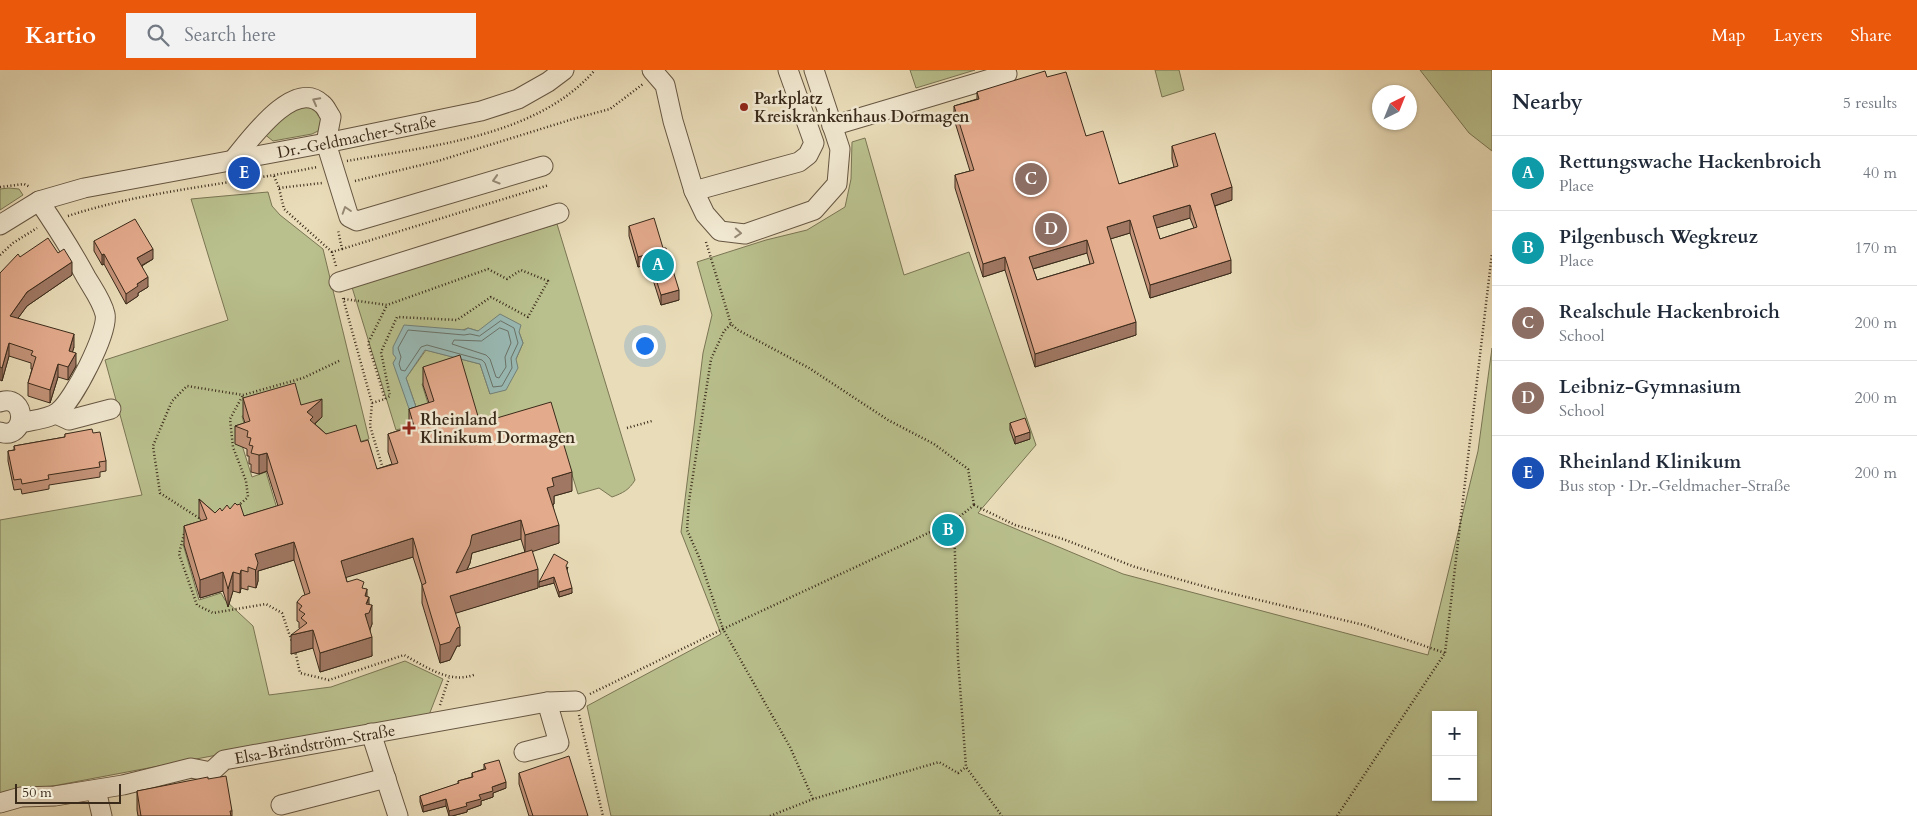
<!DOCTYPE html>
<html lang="en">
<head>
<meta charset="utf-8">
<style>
  body { margin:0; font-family:Cardo,serif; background:#f2f2f3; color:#1f2937 }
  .controls { position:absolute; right:15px; bottom:15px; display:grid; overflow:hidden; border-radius:0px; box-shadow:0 1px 4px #0004 }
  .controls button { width:45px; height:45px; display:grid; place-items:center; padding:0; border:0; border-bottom:1px solid #e0e1e3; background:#fff; color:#1f2937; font:25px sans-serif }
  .compass { position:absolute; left:1372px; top:15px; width:45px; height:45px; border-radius:50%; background:#fff; box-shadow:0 1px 4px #0004; rotate:43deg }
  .scale { position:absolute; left:15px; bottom:12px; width:106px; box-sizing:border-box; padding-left:5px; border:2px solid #3a2a1a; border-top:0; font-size:14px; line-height:18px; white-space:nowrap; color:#3a2a1a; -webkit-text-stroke:4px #f1e8d1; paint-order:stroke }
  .you { position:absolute; left:644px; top:275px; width:18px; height:18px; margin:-12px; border:4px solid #fff; border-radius:50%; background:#1a73e8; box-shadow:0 0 0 8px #1a73e833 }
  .badge { display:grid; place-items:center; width:32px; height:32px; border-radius:50%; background:#ea580c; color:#fff; font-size:16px; font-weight:700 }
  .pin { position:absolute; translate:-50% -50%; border:2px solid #fff; box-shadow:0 1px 5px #0006 }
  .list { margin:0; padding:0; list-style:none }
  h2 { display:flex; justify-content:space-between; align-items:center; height:65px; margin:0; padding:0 20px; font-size:21px }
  h2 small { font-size:16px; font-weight:400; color:#747a83 }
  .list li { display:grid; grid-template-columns:32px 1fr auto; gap:15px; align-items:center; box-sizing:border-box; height:75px; padding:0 20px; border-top:1px solid #e0e1e3 }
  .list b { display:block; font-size:19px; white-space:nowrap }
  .list p { margin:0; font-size:16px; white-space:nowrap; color:#747a83 }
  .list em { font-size:16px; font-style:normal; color:#747a83 }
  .icon { flex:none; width:28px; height:28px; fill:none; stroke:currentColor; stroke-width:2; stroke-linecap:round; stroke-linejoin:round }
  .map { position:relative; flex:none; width:1492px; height:746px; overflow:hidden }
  header { display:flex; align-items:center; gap:30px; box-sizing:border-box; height:70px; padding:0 25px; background:#ea580c; color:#fff }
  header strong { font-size:24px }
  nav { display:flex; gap:28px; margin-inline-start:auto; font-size:18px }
  .search { width:350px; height:45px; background:#f2f2f3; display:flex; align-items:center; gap:12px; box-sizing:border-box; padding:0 18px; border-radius:0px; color:#747a83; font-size:19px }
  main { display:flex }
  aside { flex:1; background:#fff }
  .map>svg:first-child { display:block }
  .green { fill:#b9c08d; stroke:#7a7554; fill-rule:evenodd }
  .water { fill:#99bab5; stroke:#738077 }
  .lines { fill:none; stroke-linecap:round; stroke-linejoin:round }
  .shore { stroke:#6a7268; stroke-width:1 }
  .minor-casing { stroke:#665642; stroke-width:21 }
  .path { stroke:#3a2a1a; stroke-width:2.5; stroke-dasharray:1 2.5; stroke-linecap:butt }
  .minor { stroke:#f1e8d1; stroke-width:19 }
  .wall { fill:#c39278; stroke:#3a2a1a; fill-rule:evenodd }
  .shaded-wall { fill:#9f7762; stroke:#3a2a1a }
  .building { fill:#e3aa8c; stroke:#3a2a1a; fill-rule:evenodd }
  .oneway { stroke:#968976 }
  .poi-dot { fill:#8f2418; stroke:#f1e8d1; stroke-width:2 }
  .labels { text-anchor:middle; stroke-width:5; stroke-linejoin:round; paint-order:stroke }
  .poi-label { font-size:16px; font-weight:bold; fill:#3a2a1a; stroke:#f1e8d1; text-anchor:start }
  .street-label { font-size:16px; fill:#3a2a1a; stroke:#f1e8d1 }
</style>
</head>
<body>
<header>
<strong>Kartio</strong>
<div class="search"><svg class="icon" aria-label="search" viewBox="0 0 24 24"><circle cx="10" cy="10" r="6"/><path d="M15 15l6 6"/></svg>Search here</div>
<nav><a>Map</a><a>Layers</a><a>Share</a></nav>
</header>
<main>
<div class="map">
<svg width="1492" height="746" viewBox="0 0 1492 746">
  <rect width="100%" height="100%" fill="#e9dcb8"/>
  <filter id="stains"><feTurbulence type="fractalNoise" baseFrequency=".004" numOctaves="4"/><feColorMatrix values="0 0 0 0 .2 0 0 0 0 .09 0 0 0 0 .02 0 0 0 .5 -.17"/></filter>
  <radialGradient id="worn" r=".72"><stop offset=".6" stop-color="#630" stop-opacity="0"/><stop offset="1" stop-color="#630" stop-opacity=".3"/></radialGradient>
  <path class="green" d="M 910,0 L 975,0 L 916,18 Z
    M 1155,0 L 1179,0 L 1184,20 L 1162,27 Z
    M 1420,0 L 1492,0 L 1492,81 L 1469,63 Z
    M 298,35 L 316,39 L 323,50 L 320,60 L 312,64 L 273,71 L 263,63 Z
    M 865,68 L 904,205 L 969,182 L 1036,375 L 978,443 L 1123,504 L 1428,585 L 1478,381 L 1492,278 L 1492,746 L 611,746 L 587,636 L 721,564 L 681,462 L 703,283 L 712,245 L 697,192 L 766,170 L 807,160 L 845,137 L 851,109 L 852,72 ZM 1436,645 L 1473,645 L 1473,727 L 1436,727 Z
    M 9,118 L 19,119 L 23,125 L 0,140 L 0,119 Z
    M 268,122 L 272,136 L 280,145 L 323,179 L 369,369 L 318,384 L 296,330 L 242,346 L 248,369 L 241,372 L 252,407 L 266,402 L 281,452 L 206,467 L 183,474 L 199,530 L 221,523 L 225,530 L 253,556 L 269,625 L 331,617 L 405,591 L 443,609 L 429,645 L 0,726 L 0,450 L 142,425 L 105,290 L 228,250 L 191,129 Z
    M 557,154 L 635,410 C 629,420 623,423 612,427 L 599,418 L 578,424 L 554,346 L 484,369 L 460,302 L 422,314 L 433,350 L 396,360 L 351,214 ZM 468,258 L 478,261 L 519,262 L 523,273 L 516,289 L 490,324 L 480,294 L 426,280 L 406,308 L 416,337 L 396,286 Z"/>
  <path class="water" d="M 500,244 L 521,255 L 519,262 L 523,273 L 516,289 L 518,298 L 506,320 L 490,324 L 480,294 L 425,280 L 406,308 L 416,337 L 414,353 L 393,293 L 396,288 L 393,284 L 393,277 L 404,255 L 465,260 L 468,258 L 478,261 Z"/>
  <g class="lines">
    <path class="shore" d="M 501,251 L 514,258 L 518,273 L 511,288 L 512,298 L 502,316 L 493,317 L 485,293 L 482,290 L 427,275 L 421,277 L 405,301 L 401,300 L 399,294 L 401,287 L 398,278 L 408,260 L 464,265 L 470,264 L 479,266 Z
      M 500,258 L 508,261 L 511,273 L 505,287 L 506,297 L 499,308 L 496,307 L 490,289 L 486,285 L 452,274 L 454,270 L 481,271 Z"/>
    <defs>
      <g id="minor">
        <path d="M 652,0 L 665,15 L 673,51 L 694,121 L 705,144 L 720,161 L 745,164 L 814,140 L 837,114 L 840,79 L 814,0"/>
        <path d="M 832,56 L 1007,4"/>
        <path d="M 233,90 C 249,71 294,7 322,34 C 326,37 328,43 331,47 L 326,73 L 349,147 L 357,151 L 543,96"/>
        <path d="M 694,121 L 799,92 L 808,85 L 814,73 L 788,0"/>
        <path id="s1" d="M 0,155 L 39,131 L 84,118 L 326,73 L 481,41 L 518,29 L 548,12 L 564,0"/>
        <path d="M 339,212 L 559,143"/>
        <path d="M 0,332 C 28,323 27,371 0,362"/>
        <path d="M 56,344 L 69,350 L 111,339"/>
        <path d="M 21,353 C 32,350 49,349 58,342 C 73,331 109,262 105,244 C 102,231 93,219 86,207 C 72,181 56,156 39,131"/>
        <path d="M 371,663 L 398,746"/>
        <path d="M 524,682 L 559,673 L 547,632"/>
        <path d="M 96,720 L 102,746"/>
        <path id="s2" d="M 0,733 L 21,727 L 55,726 L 123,715 L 191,698 L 211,702 L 224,690 L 547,632 L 576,631"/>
        <path d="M 281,735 L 386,708"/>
      </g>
    </defs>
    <use href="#minor" class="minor-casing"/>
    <path class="path" d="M 347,91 C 429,76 537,67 595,0
      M 274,106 L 279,118 L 284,139 L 332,182
      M 355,111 L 438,91 L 573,49 L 610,39 L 643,14
      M 0,117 L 24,114 L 30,117
      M 279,118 L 322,113
      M 68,146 C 147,120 235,114 317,97
      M 706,172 L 731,254 L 738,260 L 809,298 L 888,350 L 934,374 L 968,399 L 974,435
      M 342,179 L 549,115
      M 0,185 L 13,173 L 37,158
      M 336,196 L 332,182 L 342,179 L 338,160
      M 343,228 L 372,333 L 370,356 L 383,399
      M 344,229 L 387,235 L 488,199 L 507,209 L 521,200 L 548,211 L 528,247 L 491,227 L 457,250 L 397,247 L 381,282 L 390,326 L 385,329 L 372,333
      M 385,329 L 368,273 L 387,235
      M 627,358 L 652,351
      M 974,435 L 1015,455 L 1063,469 L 1135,497 L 1217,520 L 1364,555 L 1445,583
      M 974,435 L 954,451 L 958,589 L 966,697 L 1002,746
      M 238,436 L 248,427 L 246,411 L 233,377 L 230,349 L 243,325
      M 202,450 L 160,423 L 153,376 L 172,331 L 187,316 L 243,325 L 303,308 L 341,290
      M 184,464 L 179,484 L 197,535 L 213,543 L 266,534 L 282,543 L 292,572
      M 295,580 L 300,603 L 329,610 L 404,585 C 427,597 450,615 476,604
      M 590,624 L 723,559 L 699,487 L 687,460 L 689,431 L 711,289 L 724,261 L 731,254
      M 440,635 L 449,608
      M 579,645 L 603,746
      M 813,729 L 790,677 L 723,559 L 954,451
      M 770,746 L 813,729 L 939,692 L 958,703 L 966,697
      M 1337,746 L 1445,583 L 1492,183"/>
    <use href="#minor" class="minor"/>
  </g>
  <path class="wall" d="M 1047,7 L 1086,66 L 1119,114 L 1174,97 L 1172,89 L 1172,76 L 1232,130 L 1215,136 L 1231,203 L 1150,228 L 1130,163 L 1110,169 L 1136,265 L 1035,297 L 1005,200 L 983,207 L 955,118 L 955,105 L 970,101 L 954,49 L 954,36 L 977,29 L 977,22 ZM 1190,148 L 1194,158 L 1160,169 L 1156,158 ZM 1087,183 L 1090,194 L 1037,210 L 1033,199 Z
    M 629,156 L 679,230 L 661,235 L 648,194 L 638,197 L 629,166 Z
    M 94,171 L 153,189 L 142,196 L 148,217 L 138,223 L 138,226 L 126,234 L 104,194 L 102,195 L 94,181 Z
    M 20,187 L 72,205 L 27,236 L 18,248 L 74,277 L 72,282 L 76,296 L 68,310 L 58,307 L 50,333 L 28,326 L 28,313 L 32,299 L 31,299 L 31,293 L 9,286 L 2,311 L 0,310 L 0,203 Z
    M 423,297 L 480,353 L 572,421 L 554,426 L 554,434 L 553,435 L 559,473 L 532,481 L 538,518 L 455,543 L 460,576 L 457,576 L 450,590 L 440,593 L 422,533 L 422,515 L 413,487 L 346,507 L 347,512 L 364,519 L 369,534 L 372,554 L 370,559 L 372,586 L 320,602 L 313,578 L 291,584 L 300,559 L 299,558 L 299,552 L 297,551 L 297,532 L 305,525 L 294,490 L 258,501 L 258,511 L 256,518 L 248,516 L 248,520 L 241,518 L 240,523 L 233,521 L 228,537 L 223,521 L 200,528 L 184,475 L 184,456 L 201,451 L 199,447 L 199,429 L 215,443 L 230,439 L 244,446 L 278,436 L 267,401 L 259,404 L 251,402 L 251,394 L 249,394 L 249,386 L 247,386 L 247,379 L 235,374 L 235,356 L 245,353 L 243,347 L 243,328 L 301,335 L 322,347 L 315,354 L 326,364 L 361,372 L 377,399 L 392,394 L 388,382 L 388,364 L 409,357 L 409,339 L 429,333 L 423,315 ZM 521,469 L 525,482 L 467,500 L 470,493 L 472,483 Z
    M 1010,353 L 1030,369 L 1015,374 L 1010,360 Z
    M 93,363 L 106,391 L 106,401 L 100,402 L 100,407 L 49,415 L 49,419 L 22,424 L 21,419 L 14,420 L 8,391 L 8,381 L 14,380 L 14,376 L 65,367 L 65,364 Z
    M 568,497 L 567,500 L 572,523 L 559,527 L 554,513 L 539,517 Z
    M 484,694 L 506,718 L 493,723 L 493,727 L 481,731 L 481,735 L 467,740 L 467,742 L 452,746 L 449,746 L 446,736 L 423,742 L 420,732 L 420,726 L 458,714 L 458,711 L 472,707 L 472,703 L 484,699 Z
    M 519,703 L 588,746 L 529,746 L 519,714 Z
    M 208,709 L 232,741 L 232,746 L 138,746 L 137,740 L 137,721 Z"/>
  <path class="shaded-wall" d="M 1232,117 L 1232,130 L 1211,137 L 1211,124 Z
    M 1190,135 L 1190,148 L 1153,159 L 1153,146 Z
    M 1130,150 L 1130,163 L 1107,170 L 1107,157 Z
    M 1087,170 L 1087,183 L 1029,200 L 1029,187 Z
    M 153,179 L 153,189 L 137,198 L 137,188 Z
    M 104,184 L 104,194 L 102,195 L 102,185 Z
    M 648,184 L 648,194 L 638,197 L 638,187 Z
    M 1005,187 L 1005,200 L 983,207 L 983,194 Z
    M 1231,190 L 1231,203 L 1150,228 L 1150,215 Z
    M 72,192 L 72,205 L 27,236 L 10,259 L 10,246 L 27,222 Z
    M 148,207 L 148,217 L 138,223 L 138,226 L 126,234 L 126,224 L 137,214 Z
    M 679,220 L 679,230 L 661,235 L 661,225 Z
    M 1136,252 L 1136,265 L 1035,297 L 1035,284 Z
    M 74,264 L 74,277 L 69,294 L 69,281 Z
    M 9,273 L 9,286 L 2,311 L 2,298 Z
    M 76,283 L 76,296 L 68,310 L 68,297 Z
    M 58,294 L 58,307 L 50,333 L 50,320 Z
    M 322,329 L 322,347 L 313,355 L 313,365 L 307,342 Z
    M 1030,362 L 1030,369 L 1015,374 L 1015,367 Z
    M 267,383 L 267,401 L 259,404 L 259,385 Z
    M 572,402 L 572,421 L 554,426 L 554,434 L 547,436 L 547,418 L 552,408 Z
    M 521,450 L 521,469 L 472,483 L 470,493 L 456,522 L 456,503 L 472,465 Z
    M 559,455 L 559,473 L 525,484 L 525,465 Z
    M 413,468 L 413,487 L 341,509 L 341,491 Z
    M 294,472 L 294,490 L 258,501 L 258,511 L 256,518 L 255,484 Z
    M 538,499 L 538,518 L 450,545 L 450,526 Z
    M 241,500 L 241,518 L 240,523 L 240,504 Z
    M 223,502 L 223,521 L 200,528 L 200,510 Z
    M 233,502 L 233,521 L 228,537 L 228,519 Z
    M 554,507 L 554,513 L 539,517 L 539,512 Z
    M 572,518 L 572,523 L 559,527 L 559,522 Z
    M 367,519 L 367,533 L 369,527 L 369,542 L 372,535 L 372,554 L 369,562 L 365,544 L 365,526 Z
    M 460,557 L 460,576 L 457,576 L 450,590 L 440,593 L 440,575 L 457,558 Z
    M 313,560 L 313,578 L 291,584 L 291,565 Z
    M 372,567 L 372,586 L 320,602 L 320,583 Z
    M 506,712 L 506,718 L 493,723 L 493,727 L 481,731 L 481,735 L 467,740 L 467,742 L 452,746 L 449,746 L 449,741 L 466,733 L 492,717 Z
    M 446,729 L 446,736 L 423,742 L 423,736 Z"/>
  <path class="building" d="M 1045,1 L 1047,7 L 1066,2 L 1086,66 L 1103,61 L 1119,114 L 1178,96 L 1172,76 L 1215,63 L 1232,117 L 1211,124 L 1231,190 L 1150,215 L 1130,150 L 1107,157 L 1136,252 L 1035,284 L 1005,187 L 983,194 L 955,105 L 974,100 L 954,36 L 979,29 L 977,22 ZM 1190,135 L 1197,157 L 1160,169 L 1153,146 ZM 1087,170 L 1094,193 L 1037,210 L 1029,187 Z
    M 654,148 L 663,178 L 666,178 L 679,220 L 661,225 L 648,184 L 638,187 L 629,156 Z
    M 135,149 L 153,179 L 137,188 L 148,207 L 137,214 L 138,216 L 126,224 L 104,184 L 102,185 L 94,171 Z
    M 48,168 L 58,183 L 64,179 L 72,192 L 27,222 L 10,246 L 74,264 L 69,281 L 76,283 L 68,297 L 58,294 L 50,320 L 28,313 L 36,287 L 31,285 L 33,281 L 9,273 L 2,298 L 0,297 L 0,203 L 18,184 L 20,187 Z
    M 460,285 L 480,353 L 551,332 L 572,402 L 552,408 L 554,416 L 547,418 L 559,455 L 525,465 L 521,450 L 472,465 L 470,475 L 456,503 L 532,480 L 538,499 L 450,526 L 460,557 L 457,558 L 450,572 L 440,575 L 422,515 L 426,513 L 413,468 L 341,491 L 347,512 L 357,509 L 364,512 L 362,518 L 367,519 L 365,526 L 369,527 L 366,534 L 372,535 L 369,543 L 365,544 L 372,567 L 320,583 L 313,560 L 291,565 L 307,553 L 301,548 L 305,544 L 299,540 L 302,536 L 297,532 L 302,526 L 310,523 L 294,472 L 255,484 L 258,493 L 256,500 L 248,497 L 248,502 L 241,500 L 240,504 L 233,502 L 228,519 L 223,502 L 200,510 L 184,456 L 207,449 L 199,429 L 215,443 L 220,438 L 222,441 L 227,435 L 230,439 L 235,433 L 237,435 L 240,434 L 244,446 L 283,434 L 267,383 L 259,385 L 251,383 L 253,376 L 249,375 L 251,368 L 247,367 L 248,361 L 235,356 L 250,351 L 243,328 L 295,313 L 301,335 L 322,329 L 307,342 L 313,347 L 310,350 L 326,364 L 356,355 L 361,372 L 368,370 L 377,399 L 398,393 L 388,364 L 414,356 L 409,339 L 434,331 L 423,297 Z
    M 1025,348 L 1030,362 L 1015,367 L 1010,353 Z
    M 92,359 L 93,363 L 100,362 L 106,391 L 99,392 L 100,397 L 48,405 L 49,409 L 22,414 L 21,409 L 14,410 L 8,381 L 15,380 L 14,376 L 65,367 L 65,364 Z
    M 554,484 L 568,492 L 566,496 L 572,518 L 559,522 L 554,507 L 539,512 Z
    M 569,686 L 588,746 L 533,746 L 519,703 Z
    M 499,690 L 506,712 L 492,717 L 493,721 L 479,725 L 481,729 L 466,733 L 467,736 L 449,741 L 446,729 L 423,736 L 420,726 L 459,713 L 458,711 L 473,707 L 472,703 L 486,699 L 484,694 Z
    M 226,706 L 232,741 L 230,741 L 231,746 L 141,746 L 137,721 L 208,707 L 208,709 Z"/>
  <defs><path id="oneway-chevron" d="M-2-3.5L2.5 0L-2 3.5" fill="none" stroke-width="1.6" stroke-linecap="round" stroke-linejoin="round" transform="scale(1.25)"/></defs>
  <g class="oneway">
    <use href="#oneway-chevron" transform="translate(316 31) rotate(-152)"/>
    <use href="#oneway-chevron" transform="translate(496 110) rotate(163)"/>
    <use href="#oneway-chevron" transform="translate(346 140) rotate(-108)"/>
    <use href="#oneway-chevron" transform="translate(738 163) rotate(4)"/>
  </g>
  <g class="poi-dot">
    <circle cx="744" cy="37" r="5"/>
    <path d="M406.5 350.5h5v5h5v5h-5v5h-5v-5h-5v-5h5z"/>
  </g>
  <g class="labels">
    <g class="poi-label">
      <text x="754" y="34">Parkplatz<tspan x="754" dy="18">Kreiskrankenhaus Dormagen</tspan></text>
      <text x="420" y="355">Rheinland<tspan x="420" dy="18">Klinikum Dormagen</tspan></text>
    </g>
    <g class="street-label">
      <text dy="6" stroke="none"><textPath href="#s1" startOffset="370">Dr.-Geldmacher-Straße</textPath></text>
      <text dy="6" stroke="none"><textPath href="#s2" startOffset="325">Elsa-Brändström-Straße</textPath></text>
    </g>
  </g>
  <rect width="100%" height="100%" filter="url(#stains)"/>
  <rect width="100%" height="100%" fill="url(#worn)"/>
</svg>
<div class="controls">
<button>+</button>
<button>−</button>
</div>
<svg class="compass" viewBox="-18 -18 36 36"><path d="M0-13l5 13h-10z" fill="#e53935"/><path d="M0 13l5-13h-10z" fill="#747a83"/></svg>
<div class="scale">50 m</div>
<div class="you"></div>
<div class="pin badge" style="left:658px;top:195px;background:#0f9aa8">A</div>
<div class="pin badge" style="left:948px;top:460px;background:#0f9aa8">B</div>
<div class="pin badge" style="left:1031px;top:109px;background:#8d6e63">C</div>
<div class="pin badge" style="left:1051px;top:159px;background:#8d6e63">D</div>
<div class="pin badge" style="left:244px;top:103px;background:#1a4fb4">E</div>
</div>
<aside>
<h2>Nearby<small>5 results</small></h2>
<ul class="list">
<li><span class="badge" style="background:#0f9aa8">A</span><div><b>Rettungswache Hackenbroich</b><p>Place</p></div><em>40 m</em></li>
<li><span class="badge" style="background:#0f9aa8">B</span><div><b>Pilgenbusch Wegkreuz</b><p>Place</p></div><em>170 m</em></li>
<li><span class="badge" style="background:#8d6e63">C</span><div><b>Realschule Hackenbroich</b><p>School</p></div><em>200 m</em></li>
<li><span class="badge" style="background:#8d6e63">D</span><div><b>Leibniz-Gymnasium</b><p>School</p></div><em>200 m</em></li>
<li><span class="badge" style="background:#1a4fb4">E</span><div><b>Rheinland Klinikum</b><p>Bus stop · Dr.-Geldmacher-Straße</p></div><em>200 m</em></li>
</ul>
</aside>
</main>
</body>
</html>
